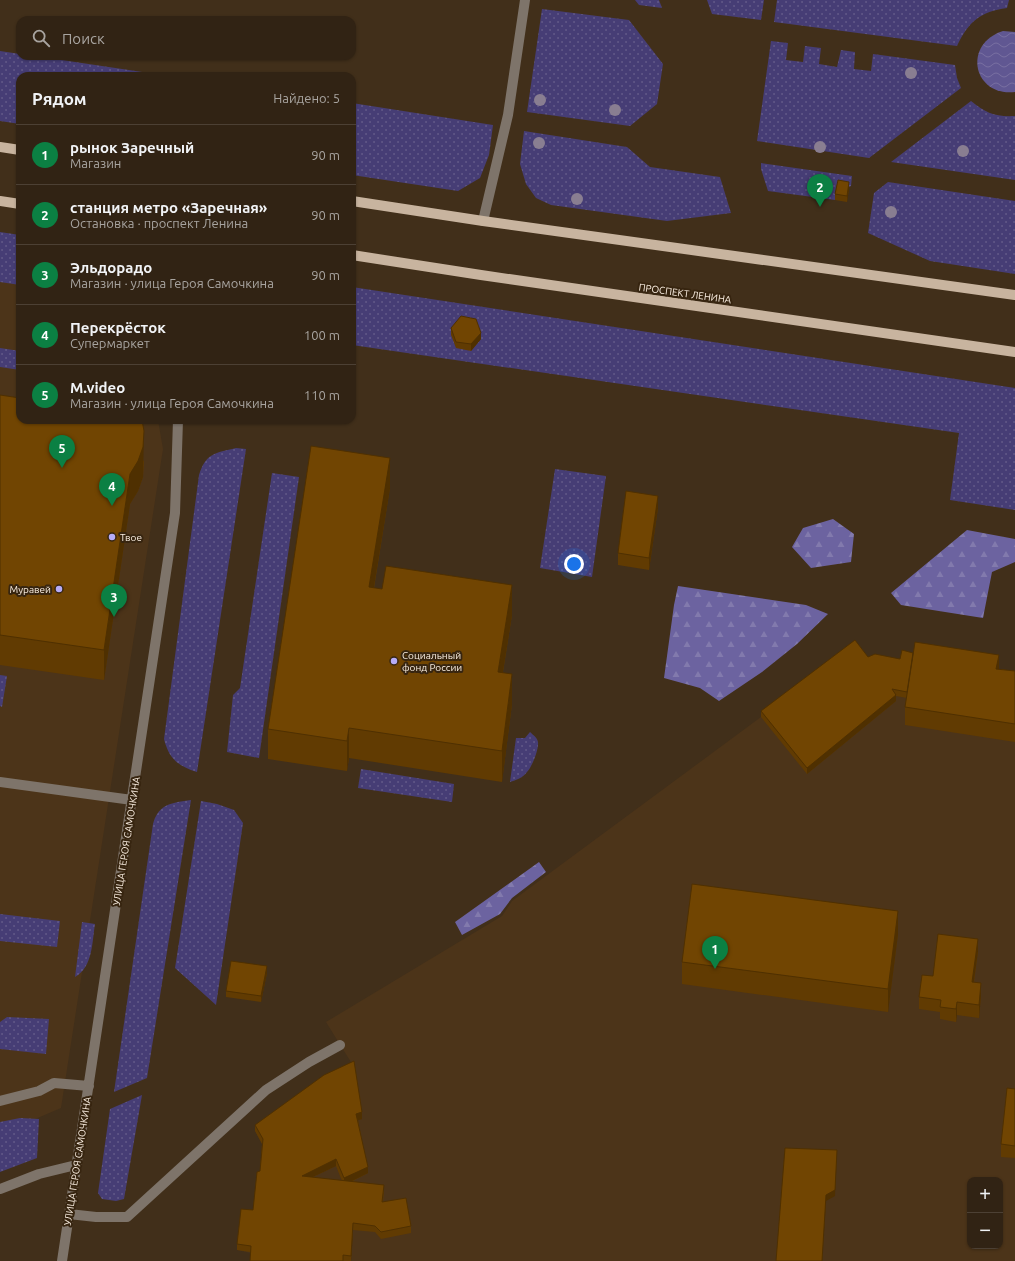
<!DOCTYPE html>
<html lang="ru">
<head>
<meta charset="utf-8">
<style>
  body { margin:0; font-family:Ubuntu,sans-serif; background:#3d2f22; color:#f1f3f6 }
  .controls { position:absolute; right:12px; bottom:12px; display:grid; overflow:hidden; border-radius:8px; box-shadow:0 1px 3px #0004 }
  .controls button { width:36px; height:36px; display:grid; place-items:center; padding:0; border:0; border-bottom:1px solid #4c4034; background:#312314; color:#f1f3f6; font:20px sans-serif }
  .you { position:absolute; left:574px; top:564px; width:14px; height:14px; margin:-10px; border:3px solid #fff; border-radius:50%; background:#1a73e8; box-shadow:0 0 0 6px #1a73e833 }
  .badge { display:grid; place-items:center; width:26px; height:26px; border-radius:50%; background:#0b8043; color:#fff; font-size:13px; font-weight:700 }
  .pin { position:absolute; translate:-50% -33px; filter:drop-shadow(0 1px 2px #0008) }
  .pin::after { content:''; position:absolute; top:21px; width:14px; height:12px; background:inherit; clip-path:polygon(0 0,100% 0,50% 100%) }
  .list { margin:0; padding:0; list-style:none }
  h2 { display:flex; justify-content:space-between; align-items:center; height:52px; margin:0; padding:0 16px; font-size:17px }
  h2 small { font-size:13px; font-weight:400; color:#a8a4a0 }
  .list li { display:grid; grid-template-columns:26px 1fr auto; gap:12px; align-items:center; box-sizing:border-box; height:60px; padding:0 16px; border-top:1px solid #4c4034 }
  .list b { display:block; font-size:15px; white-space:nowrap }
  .list p { margin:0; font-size:13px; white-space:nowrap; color:#a8a4a0 }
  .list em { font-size:13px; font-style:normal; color:#a8a4a0 }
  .icon { flex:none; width:22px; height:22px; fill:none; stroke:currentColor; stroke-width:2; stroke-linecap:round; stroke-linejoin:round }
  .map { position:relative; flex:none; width:1015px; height:1261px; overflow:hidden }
  .search { position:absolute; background:#312314; box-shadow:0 1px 3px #0004; left:16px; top:16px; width:340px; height:44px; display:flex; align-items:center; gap:10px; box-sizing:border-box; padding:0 14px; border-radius:12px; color:#a8a4a0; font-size:15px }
  .panel { position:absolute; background:#312314; box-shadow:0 1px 3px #0004; left:16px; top:72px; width:340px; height:352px; border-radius:12px }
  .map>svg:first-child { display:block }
  .built { fill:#4c3419; fill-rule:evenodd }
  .grass { fill:url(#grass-dots) }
  .forest { fill:url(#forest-firs) }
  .water { fill:url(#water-waves) }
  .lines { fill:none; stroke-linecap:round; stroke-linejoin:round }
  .minor { stroke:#7e746a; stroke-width:10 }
  .major { stroke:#c8b49f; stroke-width:10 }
  .tree { fill:#897e91 }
  .wall { fill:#613b02; fill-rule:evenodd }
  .shaded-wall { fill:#4f3001 }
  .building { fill:#714502; stroke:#4f3001 }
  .poi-dot { fill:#b6acf8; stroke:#372510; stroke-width:1.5 }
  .labels { text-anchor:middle; stroke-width:4; stroke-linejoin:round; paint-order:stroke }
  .street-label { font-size:10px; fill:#fbefe2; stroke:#372510 }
  .poi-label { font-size:10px; fill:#fbefe2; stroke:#372510; text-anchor:start }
</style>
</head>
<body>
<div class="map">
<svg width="1015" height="1261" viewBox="0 0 1015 1261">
  <defs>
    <pattern id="grass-dots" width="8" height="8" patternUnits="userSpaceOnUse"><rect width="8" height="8" fill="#463d75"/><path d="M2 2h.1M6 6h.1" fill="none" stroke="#625988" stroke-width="1.8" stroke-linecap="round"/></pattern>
    <pattern id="forest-firs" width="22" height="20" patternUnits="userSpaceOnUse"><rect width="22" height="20" fill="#6c63a0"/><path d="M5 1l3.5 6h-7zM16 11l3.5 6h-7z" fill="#827aad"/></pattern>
    <pattern id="water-waves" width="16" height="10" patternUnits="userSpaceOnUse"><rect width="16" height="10" fill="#605792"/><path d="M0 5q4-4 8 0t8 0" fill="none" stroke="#786fa1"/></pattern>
  </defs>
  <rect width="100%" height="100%" fill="#412f1a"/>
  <path class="built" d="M 0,255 L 20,257 L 20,420 L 158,420 L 163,449 L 61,1108 L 0,1134 Z
    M 868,663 L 1015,689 L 1015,1261 L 250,1261 L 251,1253 L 237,1250 L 253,1216 L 260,1177 L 263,1145 L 255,1131 L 324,1081 L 354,1067 L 326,1022 L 502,916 L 512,901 L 761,717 ZM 970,1180 L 1000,1180 L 1000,1246 L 970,1246 Z"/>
  <path class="grass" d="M 635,0 L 659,0 L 662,8 L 639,5 Z
    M 707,0 L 764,0 L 761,20 L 712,14 Z
    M 777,0 L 1009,0 L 1007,8 C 980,12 969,21 957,46 L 774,22 Z
    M 542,9 L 629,20 L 663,64 L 657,104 L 630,126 L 527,112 Z
    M 771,41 L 788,43 L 786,60 L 803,62 L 805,46 L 821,48 L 819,64 L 837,67 L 841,50 L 855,52 L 854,69 L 871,71 L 873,54 L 955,65 L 957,78 L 961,88 L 869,158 L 757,141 Z
    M 0,51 L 20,54 L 20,56 L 35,56 L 169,76 L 20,76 L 20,124 L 0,121 Z
    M 971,101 C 986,113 995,117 1015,116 L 1015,180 L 891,162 Z
    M 352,103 L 493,125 L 489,155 L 480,178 L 458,191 L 352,175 Z
    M 524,131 L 627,147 L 650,167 L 720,177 L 731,213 L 667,221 L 551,205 L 536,198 L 526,184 L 520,164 Z
    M 761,163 L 852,176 L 851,186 L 848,187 L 837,185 L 835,200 L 768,191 L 761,169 Z
    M 888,182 L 1015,201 L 1015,274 L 930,261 L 868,233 L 874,193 Z
    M 0,232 L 20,235 L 20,285 L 0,282 Z
    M 352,287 L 1015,388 L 1015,510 L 950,500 L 959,433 L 352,345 Z
    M 0,348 L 20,351 L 20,370 L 0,367 Z
    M 236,448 L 246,449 L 197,772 C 178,766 169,759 164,739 L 199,475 C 206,453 215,453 236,448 Z
    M 555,469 L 606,476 L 592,577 L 540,568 Z
    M 272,473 L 299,477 L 259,758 L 227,752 L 233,695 L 240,688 Z
    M 0,675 L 7,676 L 2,707 L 0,706 Z
    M 530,732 C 533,735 537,737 538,742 C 539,749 532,767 527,772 C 523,778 516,780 510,782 L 516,738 L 525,738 Z
    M 361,769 L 454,784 L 452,802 L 358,788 Z
    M 191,800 L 147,1078 L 114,1092 L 153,824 C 159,803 172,803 191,800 Z
    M 201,801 L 217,804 L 234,810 L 243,823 L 216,1005 L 175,968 Z
    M 0,914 L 60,921 L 57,947 L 0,941 Z
    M 82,922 L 95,924 C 92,942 93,967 75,977 Z
    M 7,1017 L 49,1019 L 46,1054 L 0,1049 L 0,1022 Z
    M 142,1095 L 124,1199 L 116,1201 L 102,1199 L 98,1193 L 110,1109 Z
    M 20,1118 L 39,1119 L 37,1158 L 0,1172 L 0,1122 Z"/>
  <path class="forest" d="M 833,519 L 854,534 L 851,562 L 811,568 L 792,547 L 803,528 Z
    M 967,530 L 1015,539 L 1015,562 L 992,572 L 983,618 L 901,605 L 891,593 Z
    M 678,586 L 806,605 L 828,614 L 797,644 L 762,672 L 719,701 L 700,688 L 664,678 L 674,605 Z
    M 539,862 L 546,872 L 512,898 L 500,914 L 462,935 L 455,922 Z"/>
  <path class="water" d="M 1003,31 L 1015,32 L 1015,92 C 973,97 962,44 1003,31 Z"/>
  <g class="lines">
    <path class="minor" d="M 483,221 L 508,115 L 525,0
      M 0,782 L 132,800
      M 0,1101 L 39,1091 L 54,1083 L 89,1086
      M 0,1189 L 39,1174 L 76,1165
      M 69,1214 L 96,1217 L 127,1217 L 266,1090 L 309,1062 L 340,1045
      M 62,1261 L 175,513 L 178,420"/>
    <path class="major" d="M 0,147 L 20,150
      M 0,201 L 20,204
      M 352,201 L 483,221 L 1015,295
      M 352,255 L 481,275 L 1015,352"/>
  </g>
  <g class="tree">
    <circle cx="911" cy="73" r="6"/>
    <circle cx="540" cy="100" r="6"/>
    <circle cx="615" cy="110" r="6"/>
    <circle cx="539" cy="143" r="6"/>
    <circle cx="820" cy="147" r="6"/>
    <circle cx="963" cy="151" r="6"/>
    <circle cx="577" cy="199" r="6"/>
    <circle cx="891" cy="212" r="6"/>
  </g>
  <path class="wall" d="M 849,189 L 847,202 L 835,200 L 835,194 Z
    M 451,328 L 481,339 L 471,351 L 456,348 L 451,335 Z
    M 0,395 L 144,461 L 143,477 L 138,491 L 130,504 L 104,680 L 0,665 Z
    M 390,488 L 374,588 L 512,615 L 503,672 L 512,704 L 502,782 L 349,758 L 347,771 L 268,759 L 268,729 Z
    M 658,508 L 649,570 L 618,565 L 618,553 Z
    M 868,657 L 999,669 L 1015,671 L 1015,742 L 905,725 L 905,707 L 907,698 L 896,696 L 896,701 L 807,774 L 761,717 L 761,711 Z
    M 898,934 L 888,1012 L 682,984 L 682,962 Z
    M 978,951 L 974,982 L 981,995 L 979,1018 L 957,1015 L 956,1022 L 940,1019 L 940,1012 L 919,1009 L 919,997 L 933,976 Z
    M 267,973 L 261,1002 L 226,997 L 226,991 Z
    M 1015,1089 L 1015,1158 L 1001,1157 L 1001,1144 Z
    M 362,1119 L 358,1120 L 368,1173 L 351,1182 L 384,1191 L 383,1202 L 411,1226 L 411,1233 L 381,1239 L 375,1232 L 353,1230 L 351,1261 L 250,1261 L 250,1252 L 237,1250 L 237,1244 L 253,1210 L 260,1171 L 262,1144 L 255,1131 L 255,1125 ZM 336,1166 L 342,1181 L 313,1177 Z"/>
  <path class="shaded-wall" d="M 849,182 L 849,189 L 847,202 L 847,196 Z
    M 481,333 L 481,339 L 471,351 L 471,344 Z
    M 144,431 L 143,477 L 138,491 L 130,504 L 104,680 L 104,650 L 130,474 Z
    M 390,458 L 390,488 L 369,617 L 369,587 Z
    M 658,496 L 658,508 L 649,570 L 649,558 Z
    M 512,585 L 512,615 L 498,702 L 498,672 Z
    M 999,655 L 999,673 L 996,669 Z
    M 512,674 L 512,704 L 502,782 L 502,751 Z
    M 896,695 L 896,701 L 807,774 L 807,768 Z
    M 349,728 L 349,758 L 347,771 L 347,741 Z
    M 898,911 L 898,934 L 888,1012 L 888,989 Z
    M 978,939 L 978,951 L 972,994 L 972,982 Z
    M 267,966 L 267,973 L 261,1002 L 261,996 Z
    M 981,983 L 981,995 L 979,1018 L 979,1005 Z
    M 957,1002 L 957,1015 L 956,1022 L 956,1009 Z
    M 362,1112 L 362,1119 L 356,1121 L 356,1114 Z
    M 837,1150 L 835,1196 L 826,1201 L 822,1261 L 826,1195 Z
    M 336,1159 L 336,1166 L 302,1182 L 302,1176 Z
    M 368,1167 L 368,1173 L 344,1185 L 344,1178 Z
    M 353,1223 L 353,1230 L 351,1261 L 351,1256 Z"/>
  <path class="building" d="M 838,180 L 849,182 L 847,196 L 835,194 Z
    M 461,316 L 476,319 L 481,333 L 471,344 L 456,342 L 451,328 Z
    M 0,395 L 20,398 L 20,420 L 142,420 L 144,431 L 143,447 L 138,461 L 130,474 L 104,650 L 0,635 Z
    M 311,446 L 390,458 L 369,587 L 382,589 L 386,566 L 512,585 L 498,672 L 512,674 L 502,751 L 349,728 L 347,741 L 268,729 Z
    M 626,491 L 658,496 L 649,558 L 618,553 Z
    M 855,640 L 868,657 L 875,654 L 900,659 L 902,650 L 913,653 L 907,692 L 892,689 L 896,695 L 807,768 L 761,711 Z
    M 915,642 L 999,655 L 996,669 L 1015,671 L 1015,724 L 905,707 Z
    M 692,884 L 898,911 L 888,989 L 682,962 Z
    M 938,934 L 978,939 L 972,982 L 981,983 L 979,1005 L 957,1002 L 956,1009 L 940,1007 L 941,1000 L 919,997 L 922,975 L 933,976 Z
    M 231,961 L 267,966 L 261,996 L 226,991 Z
    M 354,1061 L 362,1112 L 356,1114 L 368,1167 L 344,1178 L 336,1159 L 302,1176 L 384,1185 L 382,1202 L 406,1198 L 411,1226 L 381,1232 L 375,1226 L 353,1223 L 351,1256 L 343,1255 L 343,1261 L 250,1261 L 251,1246 L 237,1244 L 241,1209 L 253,1210 L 257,1172 L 260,1171 L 263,1139 L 255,1125 L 324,1075 Z
    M 1007,1088 L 1015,1089 L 1015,1146 L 1001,1144 Z
    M 785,1148 L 837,1150 L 835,1190 L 826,1195 L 822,1261 L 776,1261 Z"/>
  <g class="poi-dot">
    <circle cx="112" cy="537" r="4"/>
    <circle cx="59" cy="589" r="4"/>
    <circle cx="394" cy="661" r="4"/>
  </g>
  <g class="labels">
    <g class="street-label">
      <text transform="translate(685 293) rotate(8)" y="4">ПРОСПЕКТ ЛЕНИНА</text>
      <text transform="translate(126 841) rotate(-81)" y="4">УЛИЦА ГЕРОЯ САМОЧКИНА</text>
      <text transform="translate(77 1161) rotate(-81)" y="4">УЛИЦА ГЕРОЯ САМОЧКИНА</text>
    </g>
    <g class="poi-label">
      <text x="120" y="541">Твое</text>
      <text x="51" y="593" text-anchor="end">Муравей</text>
      <text x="402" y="659">Социальный<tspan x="402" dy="12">фонд России</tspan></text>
    </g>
  </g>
</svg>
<div class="controls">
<button>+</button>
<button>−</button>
</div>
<div class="you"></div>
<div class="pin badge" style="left:715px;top:969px">1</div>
<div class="pin badge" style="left:820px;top:207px">2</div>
<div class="pin badge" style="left:114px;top:617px">3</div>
<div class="pin badge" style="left:112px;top:506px">4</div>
<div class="pin badge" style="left:62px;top:468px">5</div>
<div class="search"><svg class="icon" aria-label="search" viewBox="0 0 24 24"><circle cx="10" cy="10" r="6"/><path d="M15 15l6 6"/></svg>Поиск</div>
<section class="panel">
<h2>Рядом<small>Найдено: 5</small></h2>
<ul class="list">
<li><span class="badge">1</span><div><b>рынок Заречный</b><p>Магазин</p></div><em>90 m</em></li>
<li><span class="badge">2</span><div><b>станция метро «Заречная»</b><p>Остановка · проспект Ленина</p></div><em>90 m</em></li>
<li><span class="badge">3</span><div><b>Эльдорадо</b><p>Магазин · улица Героя Самочкина</p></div><em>90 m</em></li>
<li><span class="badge">4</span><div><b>Перекрёсток</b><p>Супермаркет</p></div><em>100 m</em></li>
<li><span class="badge">5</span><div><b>M.video</b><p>Магазин · улица Героя Самочкина</p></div><em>110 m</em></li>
</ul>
</section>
</div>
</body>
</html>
